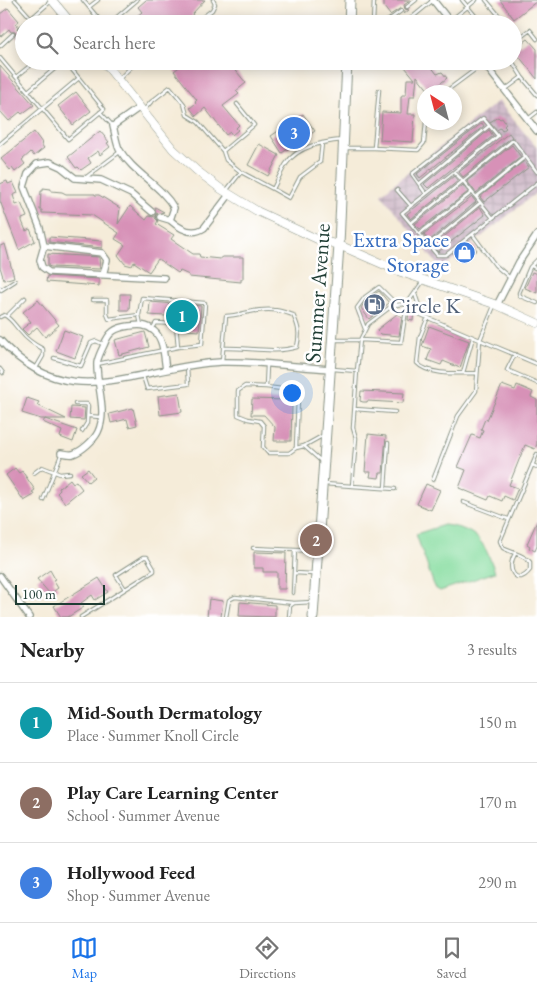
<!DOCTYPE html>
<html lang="en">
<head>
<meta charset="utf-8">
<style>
  body { margin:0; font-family:"EB Garamond",serif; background:#f6f6f6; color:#222 }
  .compass { position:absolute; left:417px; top:85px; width:45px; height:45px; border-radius:50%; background:#fff; box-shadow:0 2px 12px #0003; rotate:324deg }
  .scale { position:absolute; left:15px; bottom:12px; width:90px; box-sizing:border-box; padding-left:5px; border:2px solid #1f3d34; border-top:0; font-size:14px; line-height:18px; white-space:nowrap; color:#1f3d34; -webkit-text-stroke:4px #fff; paint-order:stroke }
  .you { position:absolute; left:291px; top:392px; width:18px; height:18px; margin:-12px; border:4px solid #fff; border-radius:50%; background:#1a73e8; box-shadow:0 0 0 8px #1a73e833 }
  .badge { display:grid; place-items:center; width:32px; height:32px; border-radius:50%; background:#1a73e8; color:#fff; font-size:16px; font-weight:700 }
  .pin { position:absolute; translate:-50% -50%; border:2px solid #fff; box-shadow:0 1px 5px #0006 }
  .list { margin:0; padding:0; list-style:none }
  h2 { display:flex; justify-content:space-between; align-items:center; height:65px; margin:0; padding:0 20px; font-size:21px }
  h2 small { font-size:16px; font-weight:400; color:#767676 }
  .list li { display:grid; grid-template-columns:32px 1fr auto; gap:15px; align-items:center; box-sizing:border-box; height:80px; padding:0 20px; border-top:1px solid #e0e0e0 }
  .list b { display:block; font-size:19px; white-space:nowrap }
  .list p { margin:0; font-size:16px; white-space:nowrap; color:#767676 }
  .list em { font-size:16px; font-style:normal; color:#767676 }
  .icon { flex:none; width:28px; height:28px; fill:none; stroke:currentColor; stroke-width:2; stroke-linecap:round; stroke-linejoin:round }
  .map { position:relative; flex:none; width:537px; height:617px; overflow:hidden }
  .search { position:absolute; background:#fff; box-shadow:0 2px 12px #0003; left:15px; right:15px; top:15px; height:55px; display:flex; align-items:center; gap:12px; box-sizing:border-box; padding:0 18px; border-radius:28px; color:#767676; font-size:19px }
  .sheet { height:305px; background:#fff }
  nav { display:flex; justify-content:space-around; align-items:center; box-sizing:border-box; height:70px; border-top:1px solid #e0e0e0; background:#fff; font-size:14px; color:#767676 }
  nav a { display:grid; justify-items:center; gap:2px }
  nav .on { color:#1a73e8 }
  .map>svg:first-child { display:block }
  .industrial { fill:url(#industrial-grid) }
  .pitch { fill:#87dda0; stroke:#538d6a }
  .building { fill:#d791b7 }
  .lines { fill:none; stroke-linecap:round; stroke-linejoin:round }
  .service-casing { stroke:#8a9486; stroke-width:4.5 }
  .minor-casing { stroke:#8a9486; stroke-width:8 }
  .secondary-casing { stroke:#8a9486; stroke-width:9 }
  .primary-casing { stroke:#8a9486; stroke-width:11 }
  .service { stroke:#fff; stroke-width:2.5 }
  .minor { stroke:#fff; stroke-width:5.5 }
  .secondary { stroke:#fff; stroke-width:8 }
  .primary { stroke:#fff; stroke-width:9 }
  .labels { text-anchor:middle; stroke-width:5; stroke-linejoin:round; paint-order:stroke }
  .shop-label { font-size:22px; fill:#366cbe; stroke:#fff; text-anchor:end }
  .street-label { font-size:22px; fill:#1f3d34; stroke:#fff }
  .service-label { font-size:22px; fill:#4e5e75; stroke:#fff; text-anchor:start }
</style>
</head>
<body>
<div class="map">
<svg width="537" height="617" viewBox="0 0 537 617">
  <defs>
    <pattern id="industrial-grid" width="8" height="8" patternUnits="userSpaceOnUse" patternTransform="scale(1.25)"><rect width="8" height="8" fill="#d1bdcb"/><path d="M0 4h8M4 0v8" fill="none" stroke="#b3a3af"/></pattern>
  </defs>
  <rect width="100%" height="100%" fill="#fff"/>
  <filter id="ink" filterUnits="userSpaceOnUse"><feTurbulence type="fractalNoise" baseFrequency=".02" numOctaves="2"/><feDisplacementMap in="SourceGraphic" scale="10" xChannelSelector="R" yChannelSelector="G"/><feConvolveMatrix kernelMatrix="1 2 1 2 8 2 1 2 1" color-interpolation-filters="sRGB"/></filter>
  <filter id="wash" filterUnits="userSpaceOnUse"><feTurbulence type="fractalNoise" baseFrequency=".0096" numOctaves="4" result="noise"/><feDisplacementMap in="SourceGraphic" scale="20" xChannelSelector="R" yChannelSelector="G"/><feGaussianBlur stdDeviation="1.12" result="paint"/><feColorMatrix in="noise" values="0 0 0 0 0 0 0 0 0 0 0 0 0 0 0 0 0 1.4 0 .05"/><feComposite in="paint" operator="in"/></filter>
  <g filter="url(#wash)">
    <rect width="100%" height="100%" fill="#f5ecd9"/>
    <path class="industrial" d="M 498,101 L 537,148 L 537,192 L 441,269 L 381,194 Z"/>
    <path class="pitch" d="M 444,525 C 478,529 484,542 495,572 L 440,591 L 435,588 L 416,534 Z"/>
    <g id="blocks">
      <path class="building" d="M 146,0 L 205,0 L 192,14 L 193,16 L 184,24 L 133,24 L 131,21 L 142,12 L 138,7 Z
        M 384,0 L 411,0 L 404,5 L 405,9 L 409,10 L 404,14 L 404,10 L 401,8 L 390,15 L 384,7 Z
        M 500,0 L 537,0 L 537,1 L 514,19 Z
        M 8,8 L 19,21 L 16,23 L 18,26 L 17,29 L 23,32 L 16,38 L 16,32 L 11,32 L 9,29 L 0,37 L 0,14 Z
        M 528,39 L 537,49 L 537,79 L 514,50 Z
        M 187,61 L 228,61 L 246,83 L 236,91 L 239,94 L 223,106 L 239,125 L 236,128 L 238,130 L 232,135 L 230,132 L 226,135 L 205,108 L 196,116 L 190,108 L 196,103 L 195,102 L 197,100 L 174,71 Z
        M 400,61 L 427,61 L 437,74 L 442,72 L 447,78 L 430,92 L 417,76 L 415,96 L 410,96 L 408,114 L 415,114 L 413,142 L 380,140 L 382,112 L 401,113 L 401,97 L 402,95 L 406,95 L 407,79 L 415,79 Z
        M 0,66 L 34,105 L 22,114 L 20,112 L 9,121 L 0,111 Z
        M 76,92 L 91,111 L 73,125 L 58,106 Z
        M 303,114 L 315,131 L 305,138 L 304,135 L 291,144 L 292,146 L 282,153 L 271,136 Z
        M 498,117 L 500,119 L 502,118 L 506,124 L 504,126 L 506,128 L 502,131 L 500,128 L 497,130 L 490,122 Z
        M 482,123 L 484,126 L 420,178 L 417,174 Z
        M 489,130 L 493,136 L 428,188 L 424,184 Z
        M 100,131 L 109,142 L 107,143 L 110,147 L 100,155 L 98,151 L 88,158 L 91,163 L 81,170 L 78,167 L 76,168 L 68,157 Z
        M 34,132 L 42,143 L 41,144 L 44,148 L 34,156 L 31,152 L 22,160 L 25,164 L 15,172 L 12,168 L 10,170 L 1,159 Z
        M 509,133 L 512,137 L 463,177 L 459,172 Z
        M 259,144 L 279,155 L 268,176 L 248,165 Z
        M 512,145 L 521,157 L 476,193 L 467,181 Z
        M 524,161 L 529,167 L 484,202 L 480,197 Z
        M 454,176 L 458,181 L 411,219 L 407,214 Z
        M 7,181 L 8,184 L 13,182 L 18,193 L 13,195 L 16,205 L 21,203 L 27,217 L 22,219 L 22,221 L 26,231 L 30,229 L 35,241 L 19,250 L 0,201 L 0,184 Z
        M 463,185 L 468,192 L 420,229 L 415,224 Z
        M 43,188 L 51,189 L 51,191 L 62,192 L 66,194 L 95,194 L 95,195 L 99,195 L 120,208 L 118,224 L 130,206 L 146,220 L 149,216 L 153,217 L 156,215 L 155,207 L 164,212 L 156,214 L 155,218 L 158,221 L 156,224 L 174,235 L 171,239 L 193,254 L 199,254 L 200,257 L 220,259 L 223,257 L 243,257 L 243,279 L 241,279 L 241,282 L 189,277 L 189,275 L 180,271 L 178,273 L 158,259 L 149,272 L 134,262 L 132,266 L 125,264 L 118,255 L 125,245 L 115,239 L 119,233 L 92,215 L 42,213 L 42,210 L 40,210 L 41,191 L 43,191 Z
        M 472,197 L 476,202 L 429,241 L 424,234 Z
        M 480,207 L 485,215 L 438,252 L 433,246 Z
        M 49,237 L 102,241 L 102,248 L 49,242 Z
        M 5,244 L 14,277 L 4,280 L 0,267 L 0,246 Z
        M 467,244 L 470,247 L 473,245 L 477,250 L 468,256 L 467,254 L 457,260 L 453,253 Z
        M 48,254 L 99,257 L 100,269 L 51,267 L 48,266 Z
        M 532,272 L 537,274 L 537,293 L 525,288 Z
        M 47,276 L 99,279 L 99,286 L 46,282 Z
        M 379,291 L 389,303 L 369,319 L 361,308 L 366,300 Z
        M 120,294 L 130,294 L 129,310 L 120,310 Z
        M 38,300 L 59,325 L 45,337 L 37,327 L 28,335 L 22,329 L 31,322 L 23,312 Z
        M 150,302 L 201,306 L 199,331 L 185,330 L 185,322 L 180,322 L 181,317 L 149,315 Z
        M 409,310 L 414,311 L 413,321 L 408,320 Z
        M 397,314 L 402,317 L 399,336 L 380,334 L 377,331 L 378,329 Z
        M 429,326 L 469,341 L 460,368 L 443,361 L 441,365 L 427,360 L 431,349 L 422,346 Z
        M 64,330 L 83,337 L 75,358 L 56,351 Z
        M 145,332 L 149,347 L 119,355 L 115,340 Z
        M 502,385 L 515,390 L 517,385 L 533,392 L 531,397 L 537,400 L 537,444 L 535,449 L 525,445 L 509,485 L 518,488 L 513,500 L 504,496 L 502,501 L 490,496 L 488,500 L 459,488 L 466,470 L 458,467 L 472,435 L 480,438 L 483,430 L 481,429 L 485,419 L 487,420 Z
        M 361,391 L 404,393 L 403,403 L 367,401 L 367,402 L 363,402 L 360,401 Z
        M 179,393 L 182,412 L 160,415 L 158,396 Z
        M 27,398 L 39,402 L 37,405 L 66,419 L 41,419 L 22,413 Z
        M 252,399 L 287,400 L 292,405 L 291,441 L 274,441 L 275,427 L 264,415 L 251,415 Z
        M 71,407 L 85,408 L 84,420 L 70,419 Z
        M 133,408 L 137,425 L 129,427 L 127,419 L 111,423 L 109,414 Z
        M 45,419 L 77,430 L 73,442 L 60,437 L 62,431 L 43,422 Z
        M 368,434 L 386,436 L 383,473 L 380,473 L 379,478 L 370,477 L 371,472 L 365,472 Z
        M 15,468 L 19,473 L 22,471 L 35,490 L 32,492 L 34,495 L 24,501 L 6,475 Z
        M 88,469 L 94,477 L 88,482 L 81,474 Z
        M 70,479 L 73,483 L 76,481 L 82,489 L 65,503 L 57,493 L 60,490 L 59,488 Z
        M 426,484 L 440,490 L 431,510 L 417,504 Z
        M 537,521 L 537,546 L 535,551 L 529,548 L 530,546 L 527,544 Z
        M 254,552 L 286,553 L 285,589 L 277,589 L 277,572 L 263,572 L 263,568 L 254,568 Z
        M 50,570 L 55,579 L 53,580 L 58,588 L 50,594 L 37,579 Z
        M 99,578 L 108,592 L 95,600 L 92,595 L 81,603 L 84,607 L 68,617 L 61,617 L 54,606 Z
        M 209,599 L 223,601 L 221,617 L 207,617 Z
        M 240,602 L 275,605 L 275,617 L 239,616 Z"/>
    </g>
  </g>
  <g filter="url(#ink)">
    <use href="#blocks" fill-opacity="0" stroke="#8a9486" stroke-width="1"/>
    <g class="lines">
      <defs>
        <path id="service" d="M 15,0 L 31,18
          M 83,0 L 103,24
          M 462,0 L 482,24
          M 486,0 L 506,24
          M 89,7 L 98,0
          M 407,7 L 416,0
          M 389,20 L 401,11
          M 450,21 L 476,0
          M 25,24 L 51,1
          M 109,24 L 137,0
          M 194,24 L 212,10 L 215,4 L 213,0
          M 373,24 L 374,0
          M 379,24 L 389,20 L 390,24
          M 408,24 L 409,20 L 432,1
          M 20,28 L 24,25
          M 513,43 L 530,30 L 537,39
          M 0,46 L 13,34
          M 0,58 L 68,139 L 104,109 L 65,61
          M 16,77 L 36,61
          M 522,77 L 537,95
          M 119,79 L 133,65 L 141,65 L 146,61
          M 506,89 L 522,77 L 512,61
          M 28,91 L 64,61
          M 445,92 L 484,63
          M 144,110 L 151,102 L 170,87 L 184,104 L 187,115 L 198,122 L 223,151 L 226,160 L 241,172
          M 100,112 L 113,126
          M 528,119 L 537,112
          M 0,144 L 79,78
          M 345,148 L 374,148 L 379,90
          M 374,148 L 418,150 L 424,143 L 426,122
          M 223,151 L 254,125 L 237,104
          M 85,178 L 121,151
          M 419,184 L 489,126
          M 273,189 L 289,198 L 300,177 L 320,162 L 322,143
          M 397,190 L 411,206
          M 226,191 L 241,172 L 273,189 C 277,181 281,172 286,164 C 298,146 322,142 343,140
          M 426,194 L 412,174 L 483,118 L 498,136 L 454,172
          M 476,197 L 525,157
          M 493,218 L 463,181 L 513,140 L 537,172
          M 411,223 L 463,181 L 454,172 L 402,213 L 437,255 L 446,255 L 537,183
          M 419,234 L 471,193
          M 473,235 L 495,265 L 510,278
          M 429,245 L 480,203
          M 537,260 L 530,267 L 519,293 L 520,296 L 537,303
          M 531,266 L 537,269
          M 0,288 L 1,290 L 15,281
          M 415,294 L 419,306 L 419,314 L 480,340 L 476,391 L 458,416 L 433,480
          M 93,300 L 107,300 L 107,314 L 109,319 L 139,315 L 141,325
          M 407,304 L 393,305 L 368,324 L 360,340 L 401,342 L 407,304 L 423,281
          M 494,306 L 480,340 L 537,364
          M 139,315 L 142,298 L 205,303 L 202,344 L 178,347
          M 7,316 L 25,298
          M 0,317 L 4,315 C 12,319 15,326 21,332 C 27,340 35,345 43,349 L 43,356 L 36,368
          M 428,317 L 420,337 L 417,363 C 428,376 462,373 477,373
          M 365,329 L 357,308 L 365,297 L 379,287 L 397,305
          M 515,354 L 507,370 L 537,383
          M 54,358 L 81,366 L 91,343 L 96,341 L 103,344
          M 222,361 L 226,316 C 242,315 257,308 273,310 C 280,310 287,313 293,315 C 299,327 300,334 297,347 C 274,354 247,347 223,348
          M 97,364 L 178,347 L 176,324 L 156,323 L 153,328
          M 0,369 L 3,373
          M 333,369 L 357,371 L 360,340 L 335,340
          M 463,373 L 473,337
          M 143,376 L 147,389 L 188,384 L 187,366
          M 266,387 L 245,386 L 238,391 L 238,415 L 248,419 L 260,421 L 264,426 L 263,447 L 268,453 L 289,453 L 296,448 L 298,398 L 290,390 L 266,387 L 267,365
          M 75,404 L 87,404 L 88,406 L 87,423 L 82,431
          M 355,409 L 395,412
          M 89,416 L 100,417
          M 304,446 L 322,436
          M 296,448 L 304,446 L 321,461
          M 532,465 L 537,467
          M 34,473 L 42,467 L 60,474 L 70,473
          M 324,484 L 395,489
          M 352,486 L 356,438 L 353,428 L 357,371
          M 385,488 L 388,443
          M 43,500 L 61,455
          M 463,502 L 508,519
          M 253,548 L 316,551
          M 515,554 C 505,570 517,587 530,570 L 530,562 C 523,554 512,553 503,548 L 500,541 L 537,454
          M 295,573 L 313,574
          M 293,593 L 295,550
          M 81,617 L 154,571 L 154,569 L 147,557 L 144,557 L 116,575 L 125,589
          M 226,617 L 229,600 L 235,597 L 294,603
          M 289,617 L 290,606 L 294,603 L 313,602"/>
        <path id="minor" d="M 433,0 L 452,24
          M 482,61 L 537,131
          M 140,107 L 113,126 C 115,133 116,142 119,149 C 133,173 161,185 174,208 L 170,220 C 180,229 192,236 204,228 L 229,195
          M 152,212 L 131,194 L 101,180 L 75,178 L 61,167 L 50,162 L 37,164 L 28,174 L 24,187 L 40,228 L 44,246 L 40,260 L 42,267 L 49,272 L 164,278
          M 160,217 L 170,220
          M 44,246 L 102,253 L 107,260 L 103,275
          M 497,305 L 519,262 L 537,235
          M 0,340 C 68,417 137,366 221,362 C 257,361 295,367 331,369
          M 61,453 C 64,453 69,455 73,454 C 82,451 94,440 98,432 C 108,411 96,385 97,363 C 98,357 101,351 104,345 C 109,332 115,328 129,326 C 139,325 146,324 154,331 C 164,339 164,358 166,370
          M 0,576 L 29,617"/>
        <path id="secondary" d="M 52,0 L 72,24
          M 103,61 L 173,149 L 196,170 L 221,189 L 257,211 L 317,239 L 339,245 L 401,272 L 497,305 L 537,323"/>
        <path id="primary" d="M 349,24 L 350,0
          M 313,617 L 339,245 L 347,61"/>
      </defs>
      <use href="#service" class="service-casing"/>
      <use href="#minor" class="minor-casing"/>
      <use href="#secondary" class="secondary-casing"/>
      <use href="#primary" class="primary-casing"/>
      <use href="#service" class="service"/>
      <use href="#minor" class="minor"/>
      <use href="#secondary" class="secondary"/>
      <use href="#primary" class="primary"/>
    </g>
  </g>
  <defs>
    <symbol id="shop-disc" viewBox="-11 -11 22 22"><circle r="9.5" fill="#3f7fe0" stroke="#fff"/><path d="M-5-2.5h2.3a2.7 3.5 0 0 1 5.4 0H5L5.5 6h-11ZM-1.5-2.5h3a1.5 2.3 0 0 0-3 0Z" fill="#fff"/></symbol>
    <symbol id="fuel-disc" viewBox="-11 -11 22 22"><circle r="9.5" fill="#5c6f8a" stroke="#fff"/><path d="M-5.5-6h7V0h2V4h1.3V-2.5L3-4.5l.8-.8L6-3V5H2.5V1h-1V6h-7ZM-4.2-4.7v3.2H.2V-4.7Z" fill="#fff"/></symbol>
  </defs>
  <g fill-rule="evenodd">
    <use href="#shop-disc" x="452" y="240" width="25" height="25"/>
    <use href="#fuel-disc" x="362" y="292" width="25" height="25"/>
  </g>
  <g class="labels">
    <g class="shop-label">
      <text x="449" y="247">Extra Space<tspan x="449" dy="25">Storage</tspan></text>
    </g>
    <g class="street-label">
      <text transform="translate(317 293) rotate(-86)" y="8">Summer Avenue</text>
    </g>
    <g class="service-label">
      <text x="390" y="313">Circle K</text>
    </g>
  </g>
</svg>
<svg class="compass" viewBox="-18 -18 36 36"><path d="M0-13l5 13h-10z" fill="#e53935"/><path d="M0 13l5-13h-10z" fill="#767676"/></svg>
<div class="scale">100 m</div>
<div class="you"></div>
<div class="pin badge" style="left:182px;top:316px;background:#0f9aa8">1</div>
<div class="pin badge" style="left:316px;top:540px;background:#8d6e63">2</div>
<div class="pin badge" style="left:294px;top:133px;background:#3f7fe0">3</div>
<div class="search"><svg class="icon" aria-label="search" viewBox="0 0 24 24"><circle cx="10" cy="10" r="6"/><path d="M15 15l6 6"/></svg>Search here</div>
</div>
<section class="sheet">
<h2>Nearby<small>3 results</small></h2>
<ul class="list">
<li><span class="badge" style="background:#0f9aa8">1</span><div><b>Mid-South Dermatology</b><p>Place · Summer Knoll Circle</p></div><em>150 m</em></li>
<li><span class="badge" style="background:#8d6e63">2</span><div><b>Play Care Learning Center</b><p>School · Summer Avenue</p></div><em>170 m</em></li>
<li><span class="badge" style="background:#3f7fe0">3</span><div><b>Hollywood Feed</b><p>Shop · Summer Avenue</p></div><em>290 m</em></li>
</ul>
</section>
<nav>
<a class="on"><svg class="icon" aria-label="map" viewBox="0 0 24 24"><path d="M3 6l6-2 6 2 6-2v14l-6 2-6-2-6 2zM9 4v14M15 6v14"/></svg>Map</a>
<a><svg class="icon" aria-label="directions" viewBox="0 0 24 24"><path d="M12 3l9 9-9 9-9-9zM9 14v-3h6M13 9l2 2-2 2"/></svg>Directions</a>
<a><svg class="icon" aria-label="saved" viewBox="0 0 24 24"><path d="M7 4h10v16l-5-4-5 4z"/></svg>Saved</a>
</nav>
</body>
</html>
